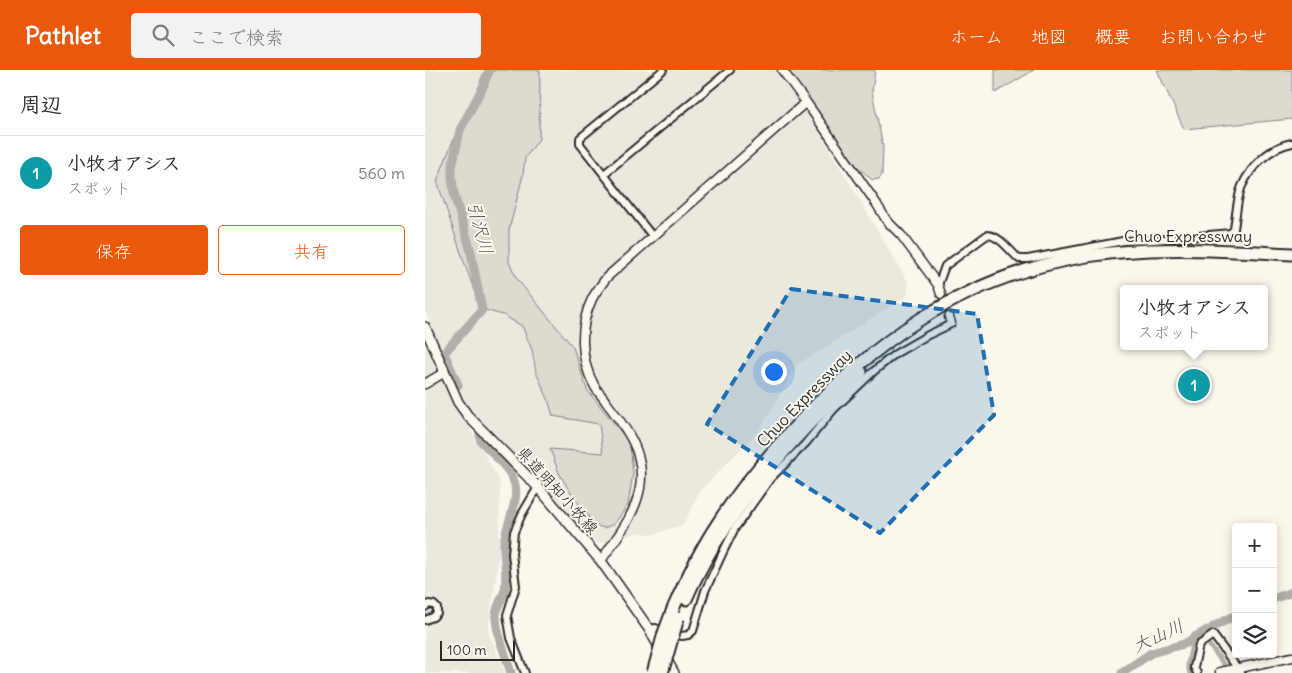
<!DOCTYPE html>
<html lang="ja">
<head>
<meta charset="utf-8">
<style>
  body { margin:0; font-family:Delius,"Klee One",sans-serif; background:#f2f2f3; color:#2b2b33 }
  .controls { position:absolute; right:15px; bottom:15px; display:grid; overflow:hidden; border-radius:5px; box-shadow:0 2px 12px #0003 }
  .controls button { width:45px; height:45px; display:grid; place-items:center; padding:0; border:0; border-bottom:1px solid #e1e1e2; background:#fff; color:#2b2b33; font:25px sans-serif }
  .scale { position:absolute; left:15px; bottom:12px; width:75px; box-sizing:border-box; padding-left:5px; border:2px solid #2b2b2b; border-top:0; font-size:14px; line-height:18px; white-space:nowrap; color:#2b2b2b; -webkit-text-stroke:4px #fbf7ec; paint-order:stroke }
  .you { position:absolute; left:348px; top:301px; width:18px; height:18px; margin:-12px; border:4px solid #fff; border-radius:50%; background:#1a73e8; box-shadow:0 0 0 8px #1a73e833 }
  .badge { display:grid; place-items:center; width:32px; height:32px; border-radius:50%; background:#ea580c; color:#fff; font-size:16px; font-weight:700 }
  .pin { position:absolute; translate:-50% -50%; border:2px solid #fff; box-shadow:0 1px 5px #0006 }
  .popup { position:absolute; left:695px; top:215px; width:148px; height:65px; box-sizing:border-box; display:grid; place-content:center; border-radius:5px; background:#fff; filter:drop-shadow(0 1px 4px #0005); font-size:16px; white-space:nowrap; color:#7c7c81 }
  .popup b { font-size:19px; color:#2b2b33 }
  .popup::after { content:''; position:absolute; left:50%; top:100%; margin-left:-10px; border:10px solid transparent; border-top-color:#fff }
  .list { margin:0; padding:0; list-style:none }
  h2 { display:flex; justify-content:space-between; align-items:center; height:65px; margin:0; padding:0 20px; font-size:21px }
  h2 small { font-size:16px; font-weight:400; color:#7c7c81 }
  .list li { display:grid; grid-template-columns:32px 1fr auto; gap:15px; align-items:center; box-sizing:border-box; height:75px; padding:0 20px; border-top:1px solid #e1e1e2 }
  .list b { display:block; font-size:19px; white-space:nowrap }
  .list p { margin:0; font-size:16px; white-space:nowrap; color:#7c7c81 }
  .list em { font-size:16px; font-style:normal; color:#7c7c81 }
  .actions { display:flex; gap:10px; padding:15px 20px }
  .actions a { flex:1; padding:11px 0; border:1px solid #ea580c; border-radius:5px; text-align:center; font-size:18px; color:#ea580c }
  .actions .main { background:#ea580c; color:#fff }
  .icon { flex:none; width:28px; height:28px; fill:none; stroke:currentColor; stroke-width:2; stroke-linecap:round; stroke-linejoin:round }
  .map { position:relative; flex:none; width:867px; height:603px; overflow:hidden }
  header { display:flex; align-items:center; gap:30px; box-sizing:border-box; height:70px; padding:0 25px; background:#ea580c; color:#fff }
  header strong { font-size:24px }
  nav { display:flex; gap:28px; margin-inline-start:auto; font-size:18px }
  .search { width:350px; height:45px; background:#f2f2f3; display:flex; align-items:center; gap:12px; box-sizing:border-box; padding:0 18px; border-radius:5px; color:#7c7c81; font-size:19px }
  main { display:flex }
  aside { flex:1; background:#fff }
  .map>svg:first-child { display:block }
  .built { fill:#ebe8de }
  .green { fill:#dddad0; stroke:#84827e }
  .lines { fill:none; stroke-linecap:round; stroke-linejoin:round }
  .canal { stroke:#b1afa7; stroke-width:5 }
  .river { stroke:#b1afa7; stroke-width:9 }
  .minor-casing { stroke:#2b2b2b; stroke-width:10 }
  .tertiary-casing { stroke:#2b2b2b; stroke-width:11 }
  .secondary-casing { stroke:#2b2b2b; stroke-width:12 }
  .motorway-casing { stroke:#2b2b2b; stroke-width:15 }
  .minor { stroke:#fbf7ec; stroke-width:6 }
  .tertiary { stroke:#fbf7ec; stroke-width:8 }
  .secondary { stroke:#fbf7ec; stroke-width:9 }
  .motorway { stroke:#fbf7ec; stroke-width:11 }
  .motorway-bridge-casing { stroke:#2b2b2b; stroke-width:15; stroke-linecap:butt }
  .motorway-bridge { stroke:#fbf7ec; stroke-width:11 }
  .marked { fill:#1f6fb2; fill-opacity:0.2; stroke:#1f6fb2; stroke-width:4; stroke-dasharray:10 6; stroke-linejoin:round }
  .labels { text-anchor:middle; stroke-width:4; stroke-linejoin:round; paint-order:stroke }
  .street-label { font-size:16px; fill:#2b2b2b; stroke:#fbf7ec }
  .water-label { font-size:18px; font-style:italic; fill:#5a5956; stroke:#fbf7ec }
</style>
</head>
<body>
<header>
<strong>Pathlet</strong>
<div class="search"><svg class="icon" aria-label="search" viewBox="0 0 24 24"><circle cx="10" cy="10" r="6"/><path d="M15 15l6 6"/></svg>ここで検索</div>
<nav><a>ホーム</a><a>地図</a><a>概要</a><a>お問い合わせ</a></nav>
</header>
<main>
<aside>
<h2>周辺<small></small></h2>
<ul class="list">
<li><span class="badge" style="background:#0f9aa8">1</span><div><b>小牧オアシス</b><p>スポット</p></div><em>560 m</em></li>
</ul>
<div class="actions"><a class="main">保存</a><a>共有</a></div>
</aside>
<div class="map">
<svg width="867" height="603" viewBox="0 0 867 603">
  <rect width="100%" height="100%" fill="#fbf7ec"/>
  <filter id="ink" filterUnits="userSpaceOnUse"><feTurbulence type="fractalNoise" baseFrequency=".02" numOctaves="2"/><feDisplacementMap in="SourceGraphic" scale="10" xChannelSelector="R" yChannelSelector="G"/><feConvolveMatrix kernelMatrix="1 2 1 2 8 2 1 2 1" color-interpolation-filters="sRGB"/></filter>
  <g filter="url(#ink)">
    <path class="built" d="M 0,0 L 351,0 L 384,44 L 484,214 L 482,226 L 372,295 L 335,359 L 274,422 L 258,455 L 229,464 L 221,464 L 214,462 L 180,473 L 171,473 L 41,334 L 36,325 L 0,241 Z
      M 0,275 L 21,317 L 75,412 L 74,485 L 63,561 L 80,603 L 0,603 Z"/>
    <path class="green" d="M 69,0 L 115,0 L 114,69 L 100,88 L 98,105 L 84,160 L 84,192 L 92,209 L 148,277 L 162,320 L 205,373 L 208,403 L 203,435 L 189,454 L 179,458 L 170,455 L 147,425 L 134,403 L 125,379 L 178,383 L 174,354 L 128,346 L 123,329 L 111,302 L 107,280 L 97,256 L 78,245 L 56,239 L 38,189 L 12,111 L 31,63 L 61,17 Z
      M 362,0 L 450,0 L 447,21 L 458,77 L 457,105 L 454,109 L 447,110 L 431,95 L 410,69 Z
      M 570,0 L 609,0 L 570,23 Z
      M 732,0 L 867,0 L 867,49 L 759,59 Z"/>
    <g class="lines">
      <path class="canal" d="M 785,576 L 804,601"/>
      <path class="river" d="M 33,315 L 19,283 L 57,240 L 45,178 L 30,128 L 27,109 L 27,97 L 35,60 L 59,15 L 59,12 L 64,0
        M 55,365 L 56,371 C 65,381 83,397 88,409 C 97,427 81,454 79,473 C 78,488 83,503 80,519 C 78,529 70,537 71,548 C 72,567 81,585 86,603
        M 848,529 L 867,522
        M 788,557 L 811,545
        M 697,603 L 726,583 L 759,574 L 782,560
        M 767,603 L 765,594 L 771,566"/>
      <defs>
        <path id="minor" d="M 179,104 L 305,0
          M 228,167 L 155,74 L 155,68 L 238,0
          M 513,215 L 520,196 L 562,165 C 574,165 585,181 594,189 L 603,189 L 698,171 L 729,170 L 806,163 L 809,159 C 811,147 812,127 817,116 C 826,96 845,77 867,73
          M 0,537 L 4,534 L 9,535 L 12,538 L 12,543 L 8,547 L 0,550
          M 224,559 L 230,558 L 257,566 L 263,565 L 268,561 L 280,521 L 299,480 L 310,458 L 345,409 L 380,374 L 409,339 L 449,301 L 470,284 L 503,265 L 522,256 L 526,253
          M 100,603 L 86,568 L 82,545 L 91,516 L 87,484 L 89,462 L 97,444 L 113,417
          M 772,603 L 769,597 L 774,575 L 788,565 L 816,603"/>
        <path id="tertiary" d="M 381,32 L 451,133 L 462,151 L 476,165 L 513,215 L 516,224
          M 524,247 L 526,253
          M 0,314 L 20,302
          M 176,491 C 191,468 210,446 215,418 C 221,383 201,358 181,332 C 178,327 173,322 170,317 C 155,291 154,256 167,229 C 171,221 177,214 182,207 L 381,32 L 357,0
          M 795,602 L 867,587"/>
        <path id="secondary" d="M 0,257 L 33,332 L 43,346 L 113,417 L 176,491 L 224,559 L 249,603"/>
        <path id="motorway" d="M 261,529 C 299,442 368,367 436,302
          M 248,539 C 261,509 275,480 293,453 C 314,420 341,388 368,359 C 447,273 533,210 651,188 C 722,175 795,180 867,184"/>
      </defs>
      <use href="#minor" class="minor-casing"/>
      <use href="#tertiary" class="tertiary-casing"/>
      <use href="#secondary" class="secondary-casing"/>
      <use href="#motorway" class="motorway-casing"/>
      <use href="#minor" class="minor"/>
      <use href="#tertiary" class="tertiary"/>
      <use href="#secondary" class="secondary"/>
      <use href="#motorway" class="motorway"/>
      <defs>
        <path id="motorway-bridge" d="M 228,603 L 239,563 L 248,539
          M 237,603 L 253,548"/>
      </defs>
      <use href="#motorway-bridge" class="motorway-bridge-casing"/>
      <use href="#motorway-bridge" class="motorway-bridge"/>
    </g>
  </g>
  <path class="marked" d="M 366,219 L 552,244 L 569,345 L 455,463 L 282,354 Z"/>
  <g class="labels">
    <g class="street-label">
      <text x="763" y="172">Chuo Expressway</text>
      <text transform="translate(379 328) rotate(-46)" y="6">Chuo Expressway</text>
      <text transform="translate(133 420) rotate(48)" y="6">県道明知小牧線</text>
    </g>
    <g class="water-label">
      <text transform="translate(55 158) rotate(75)" y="6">引沢川</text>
      <text transform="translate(733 566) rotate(-25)" y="6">大山川</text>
    </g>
  </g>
</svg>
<div class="controls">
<button>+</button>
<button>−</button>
<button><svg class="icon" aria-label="layers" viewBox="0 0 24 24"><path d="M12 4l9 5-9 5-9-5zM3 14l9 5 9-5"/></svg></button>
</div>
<div class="scale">100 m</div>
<div class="you"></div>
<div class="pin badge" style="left:769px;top:315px;background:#0f9aa8">1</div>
<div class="popup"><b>小牧オアシス</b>スポット</div>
</div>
</main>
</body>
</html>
